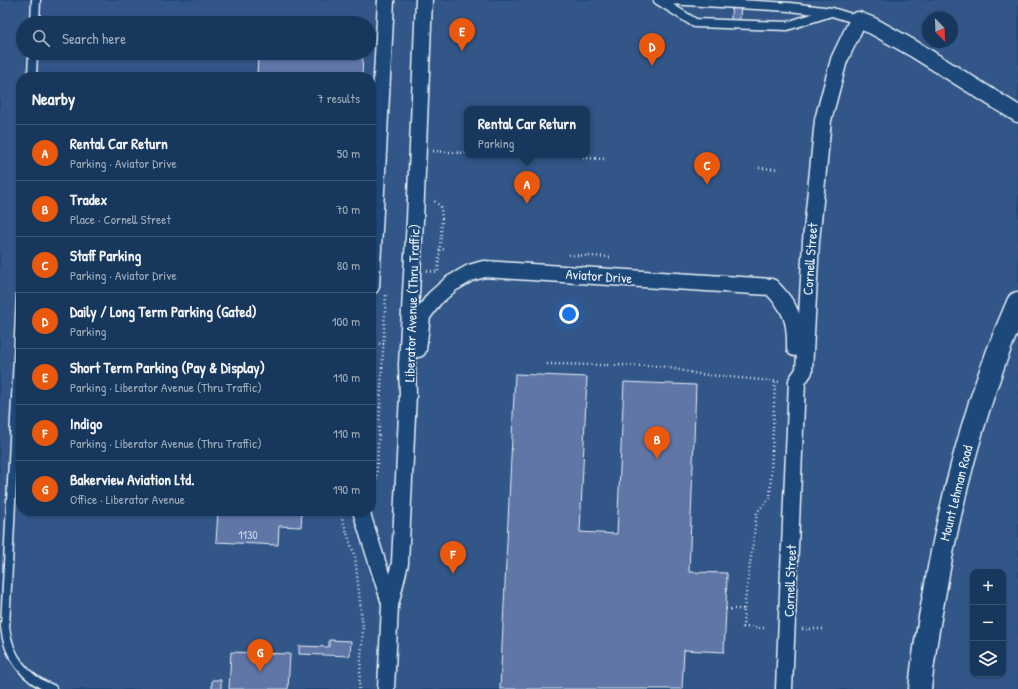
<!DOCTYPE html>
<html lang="en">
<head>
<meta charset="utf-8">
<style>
  body { margin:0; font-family:"Patrick Hand",sans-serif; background:#244365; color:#f1f3f6 }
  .controls { position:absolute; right:12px; bottom:12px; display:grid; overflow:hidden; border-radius:8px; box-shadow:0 1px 3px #0004 }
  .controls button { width:36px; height:36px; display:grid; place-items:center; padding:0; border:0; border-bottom:1px solid #365272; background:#17385c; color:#f1f3f6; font:20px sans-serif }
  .compass { position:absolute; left:922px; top:12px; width:36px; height:36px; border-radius:50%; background:#17385c; box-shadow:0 1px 3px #0004; rotate:157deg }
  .you { position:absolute; left:569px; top:314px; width:14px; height:14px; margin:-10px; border:3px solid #fff; border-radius:50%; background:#1a73e8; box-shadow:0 0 0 6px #1a73e833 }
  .badge { display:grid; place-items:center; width:26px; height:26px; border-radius:50%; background:#ea580c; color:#fff; font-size:13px; font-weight:700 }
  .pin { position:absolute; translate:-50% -33px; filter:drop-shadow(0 1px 2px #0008) }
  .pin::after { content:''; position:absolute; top:21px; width:14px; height:12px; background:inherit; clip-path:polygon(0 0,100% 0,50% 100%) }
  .popup { position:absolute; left:464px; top:106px; width:126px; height:52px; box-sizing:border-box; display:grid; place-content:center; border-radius:8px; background:#17385c; filter:drop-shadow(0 1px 3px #0005); font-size:13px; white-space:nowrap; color:#9eacbb }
  .popup b { font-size:15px; color:#f1f3f6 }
  .popup::after { content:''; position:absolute; left:50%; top:100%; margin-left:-8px; border:8px solid transparent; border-top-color:#17385c }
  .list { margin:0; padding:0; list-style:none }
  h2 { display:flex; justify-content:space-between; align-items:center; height:52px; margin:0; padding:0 16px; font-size:17px }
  h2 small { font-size:13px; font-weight:400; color:#9eacbb }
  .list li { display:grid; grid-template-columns:26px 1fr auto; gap:12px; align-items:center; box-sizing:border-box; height:56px; padding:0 16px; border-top:1px solid #365272 }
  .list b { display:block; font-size:15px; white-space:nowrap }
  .list p { margin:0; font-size:13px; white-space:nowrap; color:#9eacbb }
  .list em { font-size:13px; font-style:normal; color:#9eacbb }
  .icon { flex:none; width:22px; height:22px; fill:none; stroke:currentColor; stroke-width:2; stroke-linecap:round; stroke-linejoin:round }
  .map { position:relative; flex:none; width:1018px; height:689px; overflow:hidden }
  .search { position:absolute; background:#17385c; box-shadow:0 1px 3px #0004; left:16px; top:16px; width:360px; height:44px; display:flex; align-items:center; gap:10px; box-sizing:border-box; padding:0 14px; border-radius:22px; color:#9eacbb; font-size:15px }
  .panel { position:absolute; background:#17385c; box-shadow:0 1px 3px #0004; left:16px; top:72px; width:360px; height:444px; border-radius:16px }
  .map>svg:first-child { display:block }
  .built { fill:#325788; fill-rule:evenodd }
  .building { fill:#5f76a7; stroke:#e8f1f8 }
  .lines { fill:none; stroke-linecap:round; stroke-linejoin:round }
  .lane-casing { stroke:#e8f1f8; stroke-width:11 }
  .street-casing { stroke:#e8f1f8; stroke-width:19 }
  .secondary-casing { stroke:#e8f1f8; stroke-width:25 }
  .path { stroke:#e8f1f8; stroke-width:2.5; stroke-dasharray:1 3; stroke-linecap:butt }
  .lane { stroke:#1f4a7a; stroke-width:8 }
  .street { stroke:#1f4a7a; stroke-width:16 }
  .secondary { stroke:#1f4a7a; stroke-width:22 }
  .labels { text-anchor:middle; stroke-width:3.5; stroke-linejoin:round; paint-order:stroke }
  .number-label { font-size:12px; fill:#c6d2e4 }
  .street-label { font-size:14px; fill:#e8f1f8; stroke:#1f4a7a }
</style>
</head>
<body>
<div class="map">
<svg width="1018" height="689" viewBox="0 0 1018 689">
  <rect width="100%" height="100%" fill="#1f4a7a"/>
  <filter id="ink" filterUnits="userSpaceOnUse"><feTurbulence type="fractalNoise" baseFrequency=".025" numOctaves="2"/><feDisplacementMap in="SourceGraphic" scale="8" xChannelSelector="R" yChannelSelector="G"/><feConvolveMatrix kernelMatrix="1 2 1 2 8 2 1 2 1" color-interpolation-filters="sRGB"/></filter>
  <g filter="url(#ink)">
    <path class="built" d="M 0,0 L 1018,0 L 1018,689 L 0,689 ZM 928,18 L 952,18 L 952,42 L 928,42 ZM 23,23 L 369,23 L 369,53 L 23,53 ZM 21,77 L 371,77 L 371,511 L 21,511 ZM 467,109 L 587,109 L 587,155 L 467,155 ZM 973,572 L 1003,572 L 1003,674 L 973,674 Z"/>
    <path class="building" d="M 732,0 L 741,0 L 740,20 L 731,20 Z
      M 262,53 L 363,53 L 362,77 L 236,77 L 236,74 L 257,75 L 258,57 L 262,57 Z
      M 515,374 L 587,377 L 580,532 L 617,534 L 624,382 L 696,385 L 689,572 L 727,573 L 726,609 L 724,652 L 684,650 L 682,689 L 500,689 Z
      M 218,511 L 302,511 L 301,527 L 279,526 L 278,545 L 216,542 Z
      M 329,640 L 351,641 L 350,656 L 299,654 L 299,646 L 329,647 Z
      M 231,652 L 290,654 L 288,689 L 229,689 Z
      M 212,680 L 221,680 L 221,689 L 212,689 Z"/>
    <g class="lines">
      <defs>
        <path id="lane" d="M 658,0 L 695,23 L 787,26 L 828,13
          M 668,0 L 790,7 L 832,12 L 858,20
          M 35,23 L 36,0
          M 32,77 L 33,53
          M 21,294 L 5,627 C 8,656 25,679 52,689"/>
        <path id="street" d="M 371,286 L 386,0
          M 418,349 L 422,316 L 434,299 L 451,284 L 470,273 L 484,269 L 771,287 C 791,307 796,320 795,348
          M 361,511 L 390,603
          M 386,689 L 390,605 L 400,563 L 408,394 L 407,365 L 415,220 L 424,0
          M 784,689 L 797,381 L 804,371 L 811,241 L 823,120 L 839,60 L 858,20 L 873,26 L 914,49 L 1018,114"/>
        <path id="secondary" d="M 920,689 C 923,658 928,627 934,596 C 951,496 977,396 1018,303"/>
      </defs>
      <use href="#lane" class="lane-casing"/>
      <use href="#street" class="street-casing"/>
      <use href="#secondary" class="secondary-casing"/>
      <path class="path" d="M 433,151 L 467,153
        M 583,158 L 606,159
        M 759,168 L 779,169
        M 439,250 L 445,249
        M 569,255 L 611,257
        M 427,271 L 438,272 L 442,221 L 441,207 L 433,200
        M 371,343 L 384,344
        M 547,364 L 660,366 L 699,374 L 781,382
        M 371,408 L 380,407
        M 375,504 L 386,293
        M 341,511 L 341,515 L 355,557 L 363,628 L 359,689
        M 726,609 L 744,609 L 743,627 L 764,628
        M 744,609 L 757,512 L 770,498 L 775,381
        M 802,629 L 825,629"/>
      <use href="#lane" class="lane"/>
      <use href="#street" class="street"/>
      <use href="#secondary" class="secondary"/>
    </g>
  </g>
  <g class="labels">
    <g class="number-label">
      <text x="248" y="539">1130</text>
    </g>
    <g class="street-label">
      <text transform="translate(810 259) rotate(-86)" y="5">Cornell Street</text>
      <text transform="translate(599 276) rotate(4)" y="5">Aviator Drive</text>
      <text transform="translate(412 303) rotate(-88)" y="5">Liberator Avenue (Thru Traffic)</text>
      <text transform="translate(956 493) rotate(-76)" y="5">Mount Lehman Road</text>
      <text transform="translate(790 581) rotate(-88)" y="5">Cornell Street</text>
    </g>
  </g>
</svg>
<div class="controls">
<button>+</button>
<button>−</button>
<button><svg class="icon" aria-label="layers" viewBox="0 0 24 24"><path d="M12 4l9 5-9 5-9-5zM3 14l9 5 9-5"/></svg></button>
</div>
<svg class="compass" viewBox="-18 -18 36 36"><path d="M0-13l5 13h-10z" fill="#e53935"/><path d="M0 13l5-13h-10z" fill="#9eacbb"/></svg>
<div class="you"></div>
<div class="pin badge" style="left:527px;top:204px">A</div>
<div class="popup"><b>Rental Car Return</b>Parking</div>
<div class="pin badge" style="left:657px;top:459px">B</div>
<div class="pin badge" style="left:707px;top:185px">C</div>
<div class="pin badge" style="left:652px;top:66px">D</div>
<div class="pin badge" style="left:462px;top:51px">E</div>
<div class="pin badge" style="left:453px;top:574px">F</div>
<div class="pin badge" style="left:260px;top:672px">G</div>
<div class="search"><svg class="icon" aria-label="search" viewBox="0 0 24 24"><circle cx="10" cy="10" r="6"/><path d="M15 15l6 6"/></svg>Search here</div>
<section class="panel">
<h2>Nearby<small>7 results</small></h2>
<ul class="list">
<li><span class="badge">A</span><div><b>Rental Car Return</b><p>Parking · Aviator Drive</p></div><em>50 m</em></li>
<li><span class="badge">B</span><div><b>Tradex</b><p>Place · Cornell Street</p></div><em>70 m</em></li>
<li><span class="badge">C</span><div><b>Staff Parking</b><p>Parking · Aviator Drive</p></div><em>80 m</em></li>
<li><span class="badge">D</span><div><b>Daily / Long Term Parking (Gated)</b><p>Parking</p></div><em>100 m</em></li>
<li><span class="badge">E</span><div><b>Short Term Parking (Pay &amp; Display)</b><p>Parking · Liberator Avenue (Thru Traffic)</p></div><em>110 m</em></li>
<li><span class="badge">F</span><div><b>Indigo</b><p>Parking · Liberator Avenue (Thru Traffic)</p></div><em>110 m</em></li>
<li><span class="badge">G</span><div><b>Bakerview Aviation Ltd.</b><p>Office · Liberator Avenue</p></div><em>190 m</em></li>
</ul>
</section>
</div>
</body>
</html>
